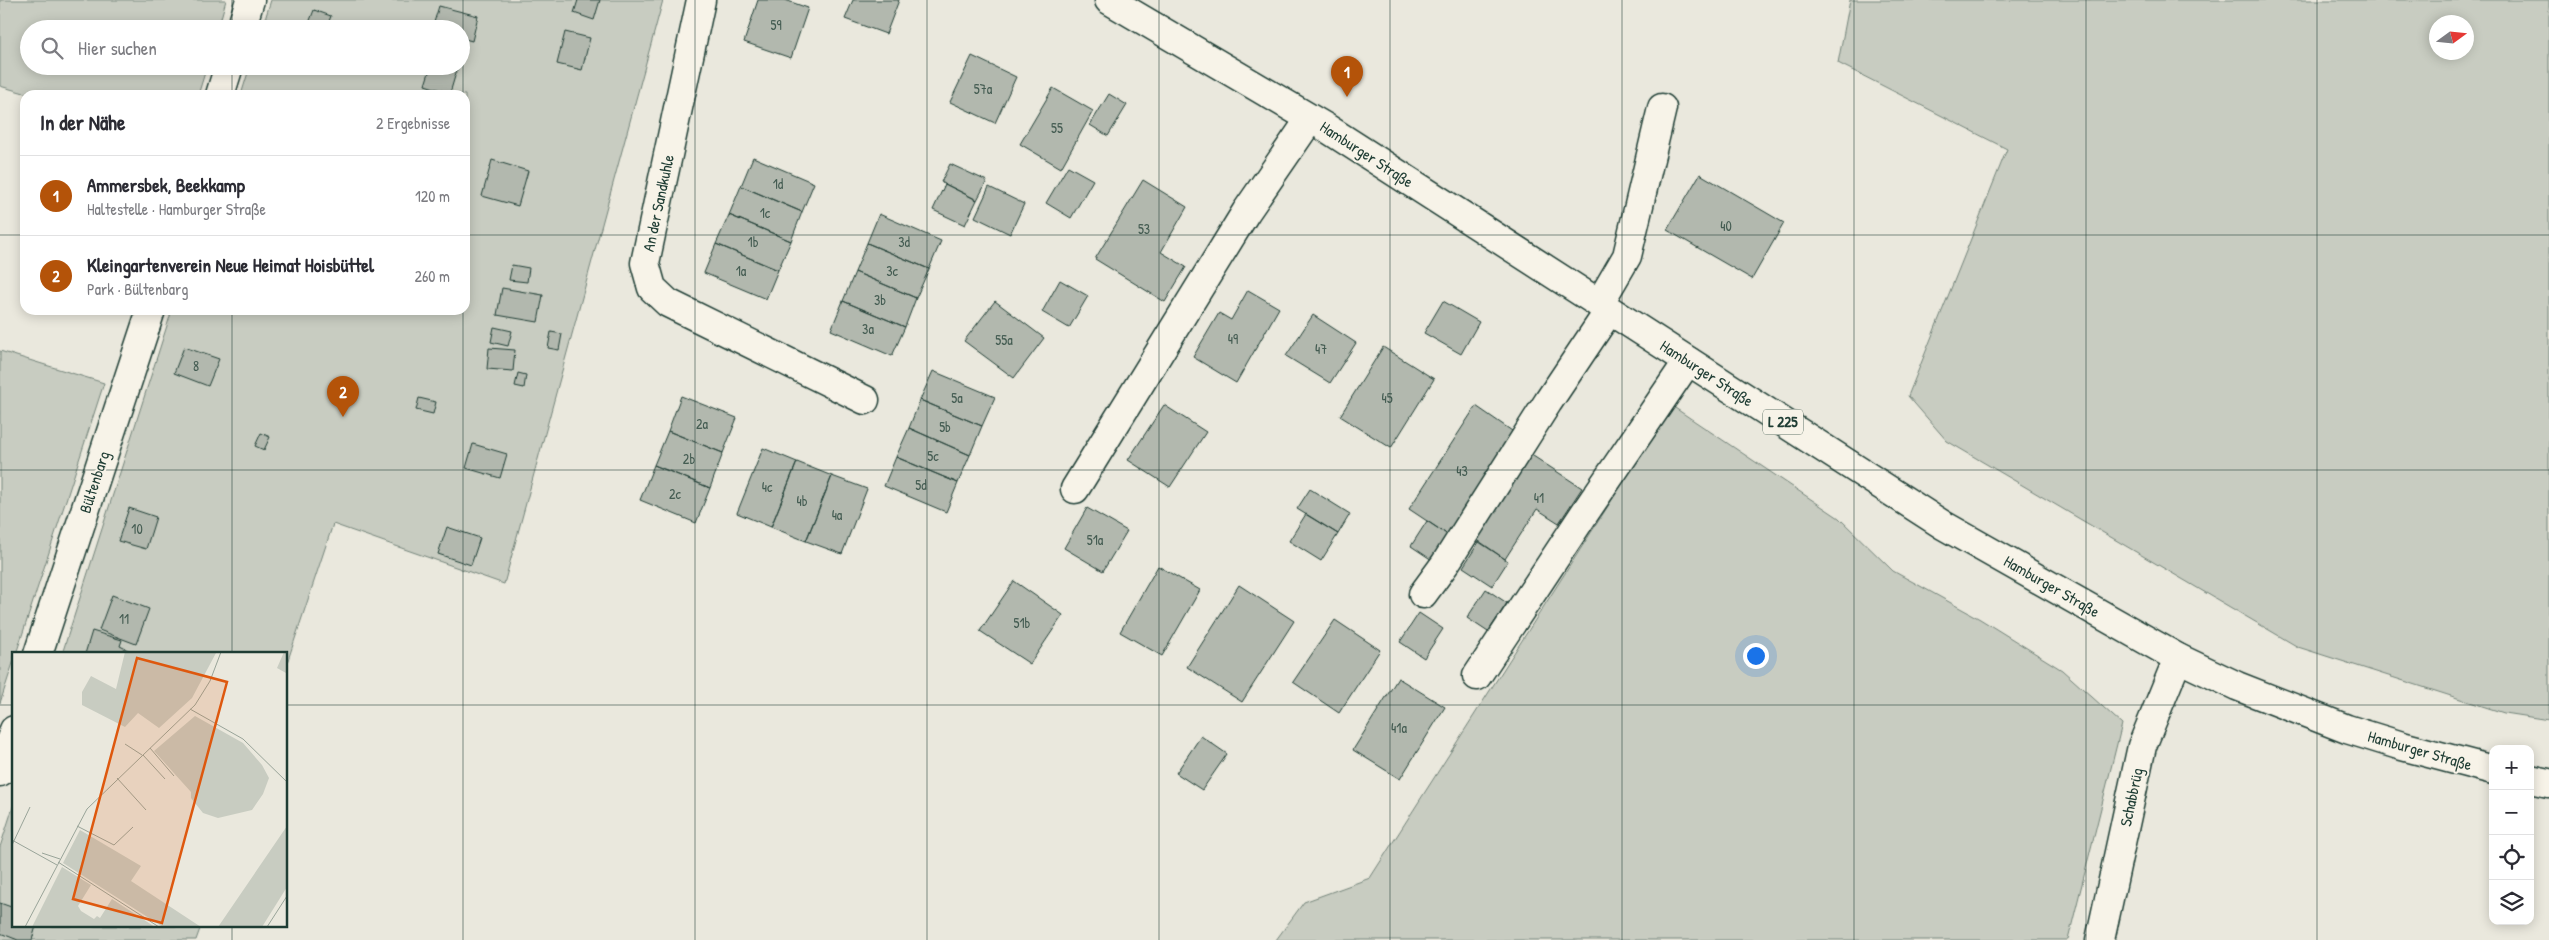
<!DOCTYPE html>
<html lang="de">
<head>
<meta charset="utf-8">
<style>
  body { margin:0; font-family:"Patrick Hand",sans-serif; background:#f2f2f3; color:#2b2b33 }
  .controls { position:absolute; right:15px; bottom:15px; display:grid; overflow:hidden; border-radius:10px; box-shadow:0 2px 12px #0003 }
  .controls button { width:45px; height:45px; display:grid; place-items:center; padding:0; border:0; border-bottom:1px solid #e1e1e2; background:#fff; color:#2b2b33; font:25px sans-serif }
  .compass { position:absolute; left:2429px; top:15px; width:45px; height:45px; border-radius:50%; background:#fff; box-shadow:0 2px 12px #0003; rotate:75deg }
  .you { position:absolute; left:1755px; top:655px; width:18px; height:18px; margin:-12px; border:4px solid #fff; border-radius:50%; background:#1a73e8; box-shadow:0 0 0 8px #1a73e833 }
  .badge { display:grid; place-items:center; width:32px; height:32px; border-radius:50%; background:#b45309; color:#fff; font-size:16px; font-weight:700 }
  .pin { position:absolute; translate:-50% -41px; filter:drop-shadow(0 1px 2px #0008) }
  .pin::after { content:''; position:absolute; top:26px; width:18px; height:15px; background:inherit; clip-path:polygon(0 0,100% 0,50% 100%) }
  .list { margin:0; padding:0; list-style:none }
  h2 { display:flex; justify-content:space-between; align-items:center; height:65px; margin:0; padding:0 20px; font-size:21px }
  h2 small { font-size:16px; font-weight:400; color:#7c7c81 }
  .list li { display:grid; grid-template-columns:32px 1fr auto; gap:15px; align-items:center; box-sizing:border-box; height:80px; padding:0 20px; border-top:1px solid #e1e1e2 }
  .list b { display:block; font-size:19px; white-space:nowrap }
  .list p { margin:0; font-size:16px; white-space:nowrap; color:#7c7c81 }
  .list em { font-size:16px; font-style:normal; color:#7c7c81 }
  .icon { flex:none; width:28px; height:28px; fill:none; stroke:currentColor; stroke-width:2; stroke-linecap:round; stroke-linejoin:round }
  .map { position:relative; flex:none; width:2549px; height:940px; overflow:hidden }
  .search { position:absolute; background:#fff; box-shadow:0 2px 12px #0003; left:20px; top:20px; width:450px; height:55px; display:flex; align-items:center; gap:12px; box-sizing:border-box; padding:0 18px; border-radius:28px; color:#7c7c81; font-size:19px }
  .panel { position:absolute; background:#fff; box-shadow:0 2px 12px #0003; left:20px; top:90px; width:450px; height:225px; border-radius:15px }
  .map>svg:first-child { display:block }
  .green { fill:#c8ccc1; stroke:#74847a; fill-rule:evenodd }
  .building { fill:#b2b8ae; stroke:#1f3d34 }
  .lines { fill:none; stroke-linecap:round; stroke-linejoin:round }
  .minor-casing { stroke:#1f3d34; stroke-width:31 }
  .major-casing { stroke:#1f3d34; stroke-width:31 }
  .minor { stroke:#f7f3e8; stroke-width:28 }
  .major { stroke:#f7f3e8; stroke-width:28 }
  .grid { fill:none; stroke:#1f3d34; stroke-width:1; stroke-opacity:0.55 }
  .labels { text-anchor:middle; stroke-width:4; stroke-linejoin:round; paint-order:stroke }
  .number-label { font-size:14px; fill:#445c52 }
  .shield { fill:#f7f3e8; stroke:#60746a; stroke-width:1 }
  .shield-label { font-size:15px; font-weight:bold; fill:#1f3d34 }
  .street-label { font-size:16px; fill:#1f3d34; stroke:#f7f3e8 }
  .inset-road { fill:none; stroke:#99a499; stroke-width:1 }
  .view { fill:#de580e; fill-opacity:0.15; stroke:#de580e; stroke-width:2.5 }
  .inset-edge { fill:none; stroke:#1f3d34; stroke-width:2.5 }
</style>
</head>
<body>
<div class="map">
<svg width="2549" height="940" viewBox="0 0 2549 940">
  <rect width="100%" height="100%" fill="#eae8dd"/>
  <filter id="ink" filterUnits="userSpaceOnUse"><feTurbulence type="fractalNoise" baseFrequency=".02" numOctaves="2"/><feDisplacementMap in="SourceGraphic" scale="10" xChannelSelector="R" yChannelSelector="G"/><feConvolveMatrix kernelMatrix="1 2 1 2 8 2 1 2 1" color-interpolation-filters="sRGB"/></filter>
  <g filter="url(#ink)">
    <path class="green" d="M 0,0 L 226,0 L 218,29 L 29,29 L 29,66 L 207,66 L 198,95 L 31,95 L 0,86 Z
      M 271,0 L 663,0 L 504,584 L 333,524 L 286,666 L 286,654 L 62,654 L 172,310 L 465,310 L 465,95 L 241,95 L 250,66 L 461,66 L 461,29 L 262,29 Z
      M 1850,0 L 2549,0 L 2549,720 L 2504,713 L 2298,647 L 1947,441 L 1908,396 L 2007,149 L 1838,63 ZM 2466,22 L 2466,52 L 2436,52 L 2436,22 Z
      M 0,351 L 104,383 L 16,654 L 14,654 L 14,660 L 0,703 Z
      M 1672,406 L 1839,518 L 1893,571 L 1980,619 L 2062,670 L 2122,724 L 2068,940 L 1276,940 L 1304,902 L 1370,878 Z
      M 14,804 L 14,926 L 201,926 L 196,940 L 0,940 L 0,847 Z"/>
    <path class="building" d="M 578,0 L 600,0 L 594,20 L 574,13 Z
      M 758,0 L 785,0 L 808,8 L 791,58 L 744,42 Z
      M 853,0 L 899,0 L 886,34 L 845,19 Z
      M 439,6 L 478,16 L 472,41 L 461,38 L 461,29 L 432,29 Z
      M 314,10 L 331,16 L 326,29 L 309,23 Z
      M 565,32 L 590,38 L 582,70 L 557,64 Z
      M 972,56 L 1016,77 L 995,123 L 950,102 Z
      M 431,66 L 458,66 L 450,93 L 425,85 Z
      M 1053,88 L 1093,111 L 1061,168 L 1020,144 Z
      M 1109,94 L 1127,105 L 1108,136 L 1090,125 Z
      M 753,157 L 814,183 L 802,212 L 741,186 Z
      M 492,160 L 528,171 L 518,206 L 482,196 Z
      M 950,164 L 987,181 L 977,200 L 941,182 Z
      M 1068,166 L 1093,180 L 1071,218 L 1046,203 Z
      M 1700,174 L 1784,223 L 1752,279 L 1667,230 Z
      M 1143,180 L 1187,207 L 1161,252 L 1186,267 L 1165,302 L 1095,259 Z
      M 945,184 L 977,200 L 965,225 L 933,210 Z
      M 741,186 L 802,212 L 791,241 L 729,215 Z
      M 989,187 L 1024,204 L 1010,234 L 975,217 Z
      M 879,214 L 941,241 L 929,269 L 867,243 Z
      M 729,215 L 791,241 L 778,270 L 716,244 Z
      M 867,243 L 929,269 L 916,298 L 855,272 Z
      M 716,244 L 778,270 L 766,299 L 704,273 Z
      M 512,265 L 529,268 L 527,282 L 509,280 Z
      M 855,272 L 916,298 L 905,327 L 843,301 Z
      M 1060,280 L 1088,296 L 1069,328 L 1042,312 Z
      M 502,288 L 543,295 L 538,322 L 497,315 Z
      M 1248,290 L 1279,308 L 1236,383 L 1193,357 L 1219,313 L 1231,320 Z
      M 843,301 L 905,327 L 892,356 L 831,330 Z
      M 995,301 L 1044,338 L 1014,378 L 964,341 Z
      M 1443,301 L 1479,322 L 1461,354 L 1424,333 Z
      M 1313,315 L 1356,343 L 1330,383 L 1286,356 Z
      M 494,327 L 512,331 L 508,346 L 491,342 Z
      M 551,332 L 562,334 L 559,350 L 548,348 Z
      M 184,347 L 219,359 L 208,386 L 174,373 Z
      M 1383,347 L 1434,379 L 1391,448 L 1340,416 Z
      M 489,348 L 515,350 L 513,371 L 487,369 Z
      M 933,371 L 995,397 L 982,426 L 920,400 Z
      M 518,373 L 526,375 L 524,388 L 515,386 Z
      M 681,396 L 737,418 L 723,453 L 668,431 Z
      M 419,398 L 436,402 L 433,414 L 416,410 Z
      M 920,400 L 982,426 L 970,455 L 909,428 Z
      M 1164,405 L 1206,432 L 1170,487 L 1128,460 Z
      M 1476,406 L 1515,433 L 1448,535 L 1409,509 Z
      M 909,428 L 970,455 L 958,483 L 896,457 Z
      M 668,431 L 723,453 L 710,488 L 654,465 Z
      M 261,433 L 270,437 L 264,450 L 255,446 Z
      M 473,444 L 507,454 L 500,478 L 466,468 Z
      M 763,448 L 797,462 L 771,527 L 737,513 Z
      M 1530,454 L 1582,488 L 1559,523 L 1537,509 L 1505,559 L 1476,539 Z
      M 896,457 L 958,483 L 946,512 L 884,486 Z
      M 797,462 L 832,476 L 806,541 L 771,527 Z
      M 654,465 L 710,488 L 696,523 L 640,500 Z
      M 832,476 L 867,489 L 842,554 L 806,541 Z
      M 1310,489 L 1350,514 L 1338,534 L 1297,509 Z
      M 129,508 L 156,517 L 146,549 L 118,541 Z
      M 1087,508 L 1127,531 L 1103,571 L 1064,548 Z
      M 1306,514 L 1338,534 L 1321,561 L 1289,541 Z
      M 1427,521 L 1448,535 L 1432,560 L 1411,546 Z
      M 447,527 L 480,538 L 471,565 L 438,554 Z
      M 1479,542 L 1508,561 L 1492,586 L 1463,567 Z
      M 1158,566 L 1200,590 L 1162,656 L 1120,632 Z
      M 1014,581 L 1063,615 L 1030,664 L 980,631 Z
      M 1239,585 L 1294,621 L 1242,702 L 1187,667 Z
      M 1486,589 L 1507,603 L 1488,632 L 1467,618 Z
      M 112,595 L 149,609 L 136,644 L 99,630 Z
      M 1419,613 L 1443,629 L 1424,658 L 1400,642 Z
      M 1335,620 L 1380,650 L 1339,713 L 1293,682 Z
      M 92,631 L 122,640 L 120,646 L 136,654 L 85,654 Z
      M 1398,678 L 1445,707 L 1400,779 L 1353,750 Z
      M 1201,736 L 1227,754 L 1202,790 L 1176,773 Z
      M 0,903 L 14,908 L 14,926 L 36,926 L 32,940 L 18,940 L 0,933 Z"/>
    <g class="lines">
      <defs>
        <path id="minor" d="M 701,0 L 645,263 L 652,288 L 668,303 L 865,400
          M 241,29 L 250,0
          M 220,95 L 229,66
          M 1599,304 L 1627,256 L 1662,108
          M 1075,489 L 1246,212 L 1310,119
          M 1423,594 L 1445,564 L 1548,402 L 1609,311
          M 38,654 L 151,310
          M 1477,676 L 1586,511 L 1688,361
          M 0,772 L 14,730
          M 2100,940 L 2142,746 L 2178,658"/>
        <path id="major" d="M 1109,0 L 1325,127 L 1943,525 L 2178,658 L 2237,686 L 2347,729 L 2402,746 L 2493,770
          M 2530,779 L 2549,783"/>
      </defs>
      <use href="#minor" class="minor-casing"/>
      <use href="#major" class="major-casing"/>
      <use href="#minor" class="minor"/>
      <use href="#major" class="major"/>
    </g>
  </g>
  <path class="grid" d="M 232,0 L 232,29M 463,0 L 463,95M 695,0 L 695,940M 927,0 L 927,940M 1159,0 L 1159,940M 1390,0 L 1390,940M 1622,0 L 1622,940M 1854,0 L 1854,940M 2086,0 L 2086,940M 2317,0 L 2317,940M 232,66 L 232,95M 0,235 L 25,235M 465,235 L 2549,235M 232,310 L 232,654M 463,310 L 463,940M 0,470 L 2549,470M 0,705 L 14,705M 286,705 L 2549,705M 232,926 L 232,940"/>
  <g class="labels">
    <g class="number-label">
      <text x="776" y="30">59</text>
      <text x="983" y="94">57a</text>
      <text x="1057" y="133">55</text>
      <text x="778" y="189">1d</text>
      <text x="765" y="218">1c</text>
      <text x="1726" y="231">40</text>
      <text x="1144" y="234">53</text>
      <text x="753" y="247">1b</text>
      <text x="904" y="247">3d</text>
      <text x="741" y="276">1a</text>
      <text x="892" y="276">3c</text>
      <text x="880" y="305">3b</text>
      <text x="868" y="334">3a</text>
      <text x="1233" y="344">49</text>
      <text x="1004" y="345">55a</text>
      <text x="1321" y="354">47</text>
      <text x="196" y="371">8</text>
      <text x="957" y="403">5a</text>
      <text x="1387" y="403">45</text>
      <text x="702" y="429">2a</text>
      <text x="945" y="432">5b</text>
      <text x="933" y="461">5c</text>
      <text x="689" y="464">2b</text>
      <text x="1462" y="476">43</text>
      <text x="921" y="490">5d</text>
      <text x="767" y="492">4c</text>
      <text x="675" y="499">2c</text>
      <text x="1539" y="503">41</text>
      <text x="802" y="506">4b</text>
      <text x="837" y="520">4a</text>
      <text x="137" y="534">10</text>
      <text x="1095" y="545">51a</text>
      <text x="124" y="624">11</text>
      <text x="1022" y="628">51b</text>
      <text x="1399" y="733">41a</text>
    </g>
    <rect class="shield" x="1763" y="409.5" width="40" height="25" rx="4"/>
    <g class="shield-label">
      <text x="1783" y="427">L 225</text>
    </g>
    <g class="street-label">
      <text transform="translate(1367 154) rotate(33)" y="6">Hamburger Straße</text>
      <text transform="translate(658 203) rotate(-78)" y="6">An der Sandkuhle</text>
      <text transform="translate(1707 373) rotate(33)" y="6">Hamburger Straße</text>
      <text transform="translate(94 482) rotate(-72)" y="6">Bültenbarg</text>
      <text transform="translate(2052 586) rotate(30)" y="6">Hamburger Straße</text>
      <text transform="translate(2420 750) rotate(16)" y="6">Hamburger Straße</text>
      <text transform="translate(2131 797) rotate(-78)" y="6">Schabbrüg</text>
    </g>
  </g>
  <g transform="translate(12 652)">
    <rect width="275" height="275" fill="#eae8dd"/>
    <path d="M 113,0 L 201,0 L 204,1 L 180,46 L 147,76 L 126,61 L 113,75 L 70,53 L 70,40 L 79,24 L 104,37 ZM 272,0 L 275,0 L 274,21 L 265,16 ZM 183,64 L 231,91 L 250,113 L 257,126 L 251,142 L 240,158 L 206,166 L 191,161 L 179,146 L 179,140 L 142,99 ZM 275,174 L 275,235 L 250,275 L 206,275 ZM 68,178 L 129,214 L 119,229 L 189,275 L 151,275 L 51,211 ZM 50,215 L 79,233 L 66,254 L 69,259 L 82,267 L 85,264 L 88,266 L 100,247 L 143,275 L 20,275 Z" fill="#c8ccc1"/>
    <path class="inset-road" d="M 178,57 L 231,87 L 275,130M 113,92 L 130,103M 138,96 L 162,124M 131,103 L 153,127M 105,126 L 134,158M 65,174 L 102,193 L 121,175M 0,188 L 45,213M 0,193 L 18,155M 30,201 L 48,207M 46,210 L 147,275M 13,275 L 75,157 L 183,53 L 198,29 L 209,0M 255,275 L 275,244"/>
    <path class="view" d="M 125,6 L 215,30 L 150,271 L 61,247 Z"/>
    <rect width="275" height="275" class="inset-edge"/>
  </g>
</svg>
<div class="controls">
<button>+</button>
<button>−</button>
<button><svg class="icon" aria-label="locate" viewBox="0 0 24 24"><circle cx="12" cy="12" r="6"/><path d="M12 2v4M12 18v4M2 12h4M18 12h4"/></svg></button>
<button><svg class="icon" aria-label="layers" viewBox="0 0 24 24"><path d="M12 4l9 5-9 5-9-5zM3 14l9 5 9-5"/></svg></button>
</div>
<svg class="compass" viewBox="-18 -18 36 36"><path d="M0-13l5 13h-10z" fill="#e53935"/><path d="M0 13l5-13h-10z" fill="#7c7c81"/></svg>
<div class="you"></div>
<div class="pin badge" style="left:1347px;top:97px">1</div>
<div class="pin badge" style="left:343px;top:417px">2</div>
<div class="search"><svg class="icon" aria-label="search" viewBox="0 0 24 24"><circle cx="10" cy="10" r="6"/><path d="M15 15l6 6"/></svg>Hier suchen</div>
<section class="panel">
<h2>In der Nähe<small>2 Ergebnisse</small></h2>
<ul class="list">
<li><span class="badge">1</span><div><b>Ammersbek, Beekkamp</b><p>Haltestelle · Hamburger Straße</p></div><em>120 m</em></li>
<li><span class="badge">2</span><div><b>Kleingartenverein Neue Heimat Hoisbüttel</b><p>Park · Bültenbarg</p></div><em>260 m</em></li>
</ul>
</section>
</div>
</body>
</html>
